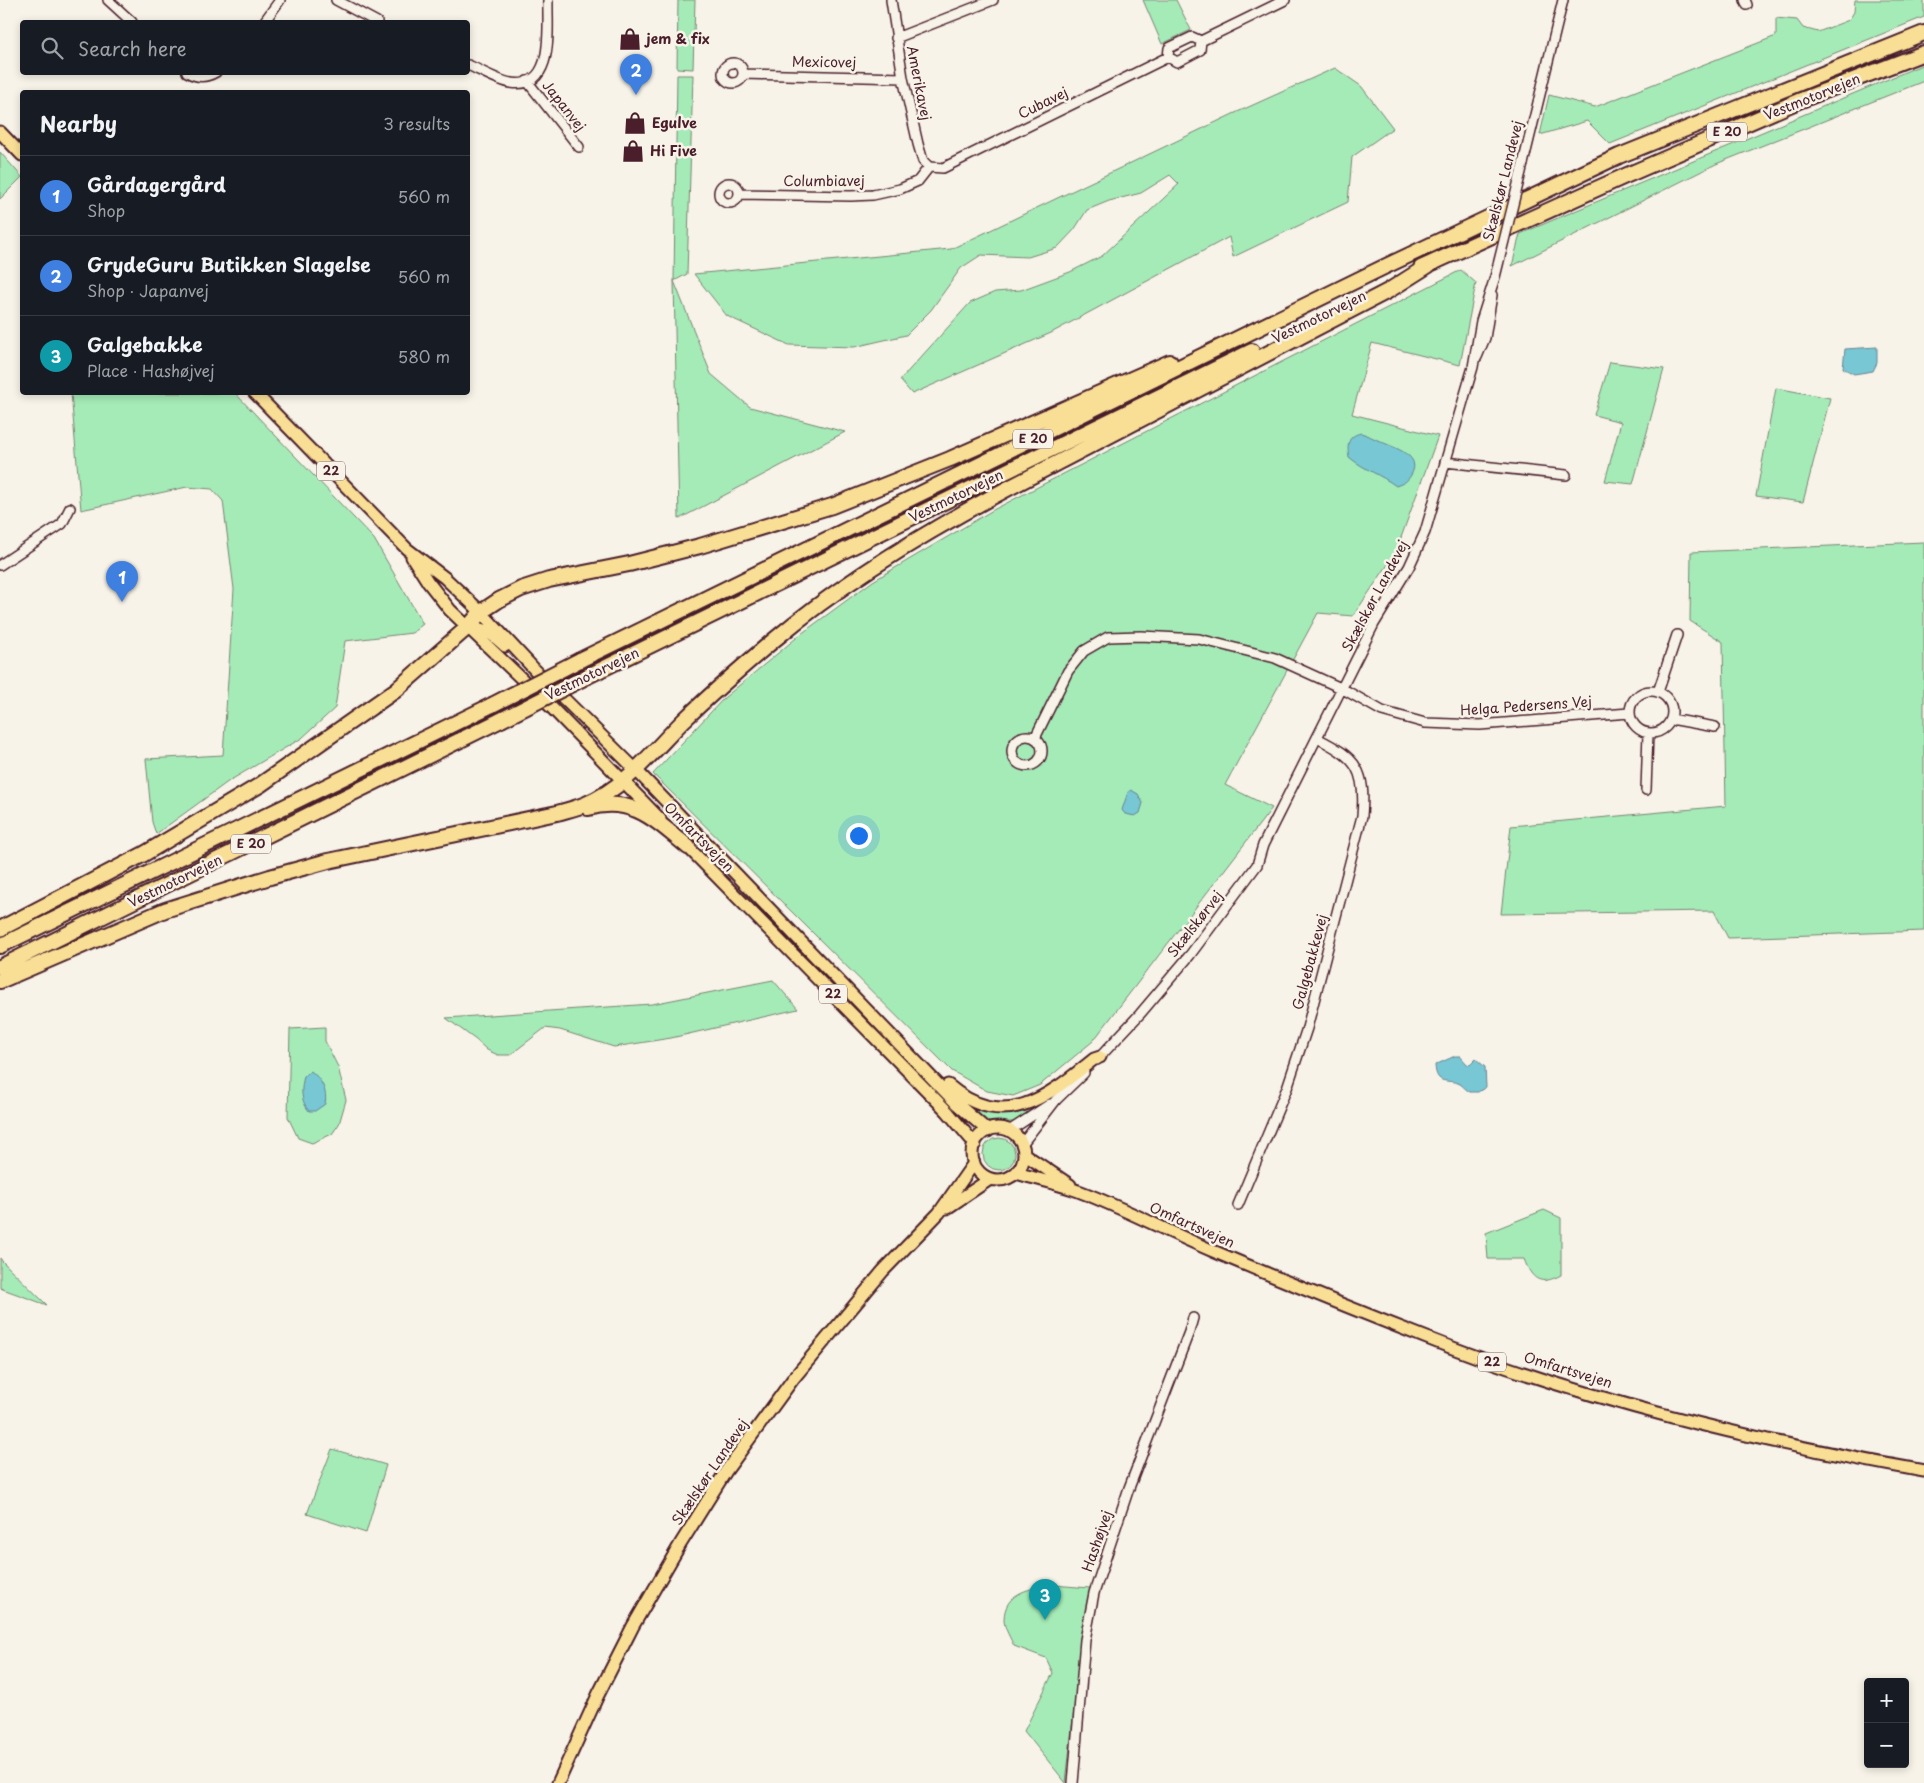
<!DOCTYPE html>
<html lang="en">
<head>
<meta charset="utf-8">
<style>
  body { margin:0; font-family:"Playpen Sans",sans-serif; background:#20242c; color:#f1f3f6 }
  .controls { position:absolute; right:15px; bottom:15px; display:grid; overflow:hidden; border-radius:5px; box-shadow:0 2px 8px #0003 }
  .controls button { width:45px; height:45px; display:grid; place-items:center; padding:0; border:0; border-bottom:1px solid #363941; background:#171b24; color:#f1f3f6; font:25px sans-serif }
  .you { position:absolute; left:858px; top:835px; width:18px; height:18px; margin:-12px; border:4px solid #fff; border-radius:50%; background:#1a73e8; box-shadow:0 0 0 8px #1a73e833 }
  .badge { display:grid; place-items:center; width:32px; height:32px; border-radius:50%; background:#db2777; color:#fff; font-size:16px; font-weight:700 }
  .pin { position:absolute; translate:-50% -41px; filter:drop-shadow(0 1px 2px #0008) }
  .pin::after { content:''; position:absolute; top:26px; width:18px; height:15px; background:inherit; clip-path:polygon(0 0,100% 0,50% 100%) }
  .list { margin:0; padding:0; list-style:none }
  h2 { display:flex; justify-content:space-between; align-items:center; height:65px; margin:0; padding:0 20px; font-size:21px }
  h2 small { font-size:16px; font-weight:400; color:#9ea1a6 }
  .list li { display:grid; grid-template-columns:32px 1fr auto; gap:15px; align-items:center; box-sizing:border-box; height:80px; padding:0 20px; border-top:1px solid #363941 }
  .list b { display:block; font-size:19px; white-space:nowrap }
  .list p { margin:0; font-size:16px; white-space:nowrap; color:#9ea1a6 }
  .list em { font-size:16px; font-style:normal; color:#9ea1a6 }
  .icon { flex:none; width:28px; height:28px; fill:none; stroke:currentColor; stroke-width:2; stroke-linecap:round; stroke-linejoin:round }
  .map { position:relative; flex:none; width:1924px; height:1783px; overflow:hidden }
  .search { position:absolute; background:#171b24; box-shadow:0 2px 8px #0003; left:20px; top:20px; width:450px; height:55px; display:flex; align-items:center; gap:12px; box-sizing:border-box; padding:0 18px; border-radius:5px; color:#9ea1a6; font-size:19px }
  .panel { position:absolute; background:#171b24; box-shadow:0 2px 8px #0003; left:20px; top:90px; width:450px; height:305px; border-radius:5px }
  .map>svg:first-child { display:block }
  .green { fill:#a5ebb7; stroke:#788571 }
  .water { fill:#78c7d4; stroke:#668490 }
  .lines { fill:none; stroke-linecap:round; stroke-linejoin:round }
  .minor-casing { stroke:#4a1f2b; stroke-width:12 }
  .major-casing { stroke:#4a1f2b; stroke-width:15 }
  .highway-casing { stroke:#4a1f2b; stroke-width:18 }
  .minor { stroke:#f7f3e8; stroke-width:9 }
  .major { stroke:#f9df96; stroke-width:11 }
  .highway { stroke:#f9df96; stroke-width:14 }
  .minor-bridge-casing { stroke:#4a1f2b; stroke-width:12; stroke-linecap:butt }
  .highway-bridge-casing { stroke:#4a1f2b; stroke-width:18; stroke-linecap:butt }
  .minor-bridge { stroke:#f7f3e8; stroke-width:9 }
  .highway-bridge { stroke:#f9df96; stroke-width:14 }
  .labels { text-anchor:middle; stroke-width:5; stroke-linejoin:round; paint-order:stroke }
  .shield { fill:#f7f3e8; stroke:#7e5f64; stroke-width:1 }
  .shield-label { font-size:12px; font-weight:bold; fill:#4a1f2b }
  .poi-label { font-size:14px; font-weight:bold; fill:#4a1f2b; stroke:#f7f3e8; text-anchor:start }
  .street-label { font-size:14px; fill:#4a1f2b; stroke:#f7f3e8 }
</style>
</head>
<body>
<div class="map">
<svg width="1924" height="1783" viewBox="0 0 1924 1783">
  <rect width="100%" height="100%" fill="#f7f3e8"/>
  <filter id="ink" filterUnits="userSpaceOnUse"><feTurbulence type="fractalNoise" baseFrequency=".02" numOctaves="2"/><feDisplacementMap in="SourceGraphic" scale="10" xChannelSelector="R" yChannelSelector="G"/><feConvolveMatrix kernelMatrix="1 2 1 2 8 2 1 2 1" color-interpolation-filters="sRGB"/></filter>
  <g filter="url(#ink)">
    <path class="green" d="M 678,0 L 695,0 L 693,69 L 677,68 Z
      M 1143,0 L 1176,0 L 1191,30 L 1162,44 Z
      M 1855,0 L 1924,0 L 1924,17 L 1610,144 L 1587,121 L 1540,135 L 1549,95 L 1595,107 L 1776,36 L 1776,18 L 1797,20 L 1803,28 L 1818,32 L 1849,20 L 1854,12 Z
      M 1924,64 L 1924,81 L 1716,164 L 1512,266 L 1520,234 Z
      M 1335,68 L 1361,86 L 1393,128 L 1352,157 L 1348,202 L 1233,257 L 1229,237 L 1051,333 L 912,394 L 900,380 L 970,303 L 995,292 L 1021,290 L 1070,272 L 1102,256 L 1179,184 L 1170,175 L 1141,193 L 1109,201 L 1087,210 L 1074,230 L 1057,248 L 1028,257 L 981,255 L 961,268 L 931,310 L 906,335 L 854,347 L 789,345 L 727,316 L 694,274 L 951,249 L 1233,114 Z
      M 677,75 L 693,75 L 687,274 L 674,281 L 711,374 L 750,407 L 845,432 L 679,519 L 674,281 Z
      M 0,152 L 22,177 L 0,199 Z
      M 1461,270 L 1476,283 L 1460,365 L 1372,343 L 1352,414 L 1438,436 L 1395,554 L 1353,616 L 1318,613 L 1225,785 L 1272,808 L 1093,1041 L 1040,1085 L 1013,1096 L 987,1091 L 952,1071 L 653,774 L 724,698 L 801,634 L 873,581 L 993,510 Z
      M 1610,362 L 1664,369 L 1633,484 L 1605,481 L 1621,422 L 1594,415 Z
      M 1776,388 L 1830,398 L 1803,502 L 1756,496 Z
      M 71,393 L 235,393 L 374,539 L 423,624 L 412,633 L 345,641 L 335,708 L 302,738 L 229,781 L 156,834 L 152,822 L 146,759 L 223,755 L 234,589 L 223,501 L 212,489 L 187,487 L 81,510 Z
      M 1924,542 L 1924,931 L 1728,938 L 1714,911 L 1501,914 L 1511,826 L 1726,806 L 1723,642 L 1690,621 L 1691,552 Z
      M 773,980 L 798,1009 L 671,1038 L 614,1047 L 560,1030 L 545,1028 L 510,1055 L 498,1055 L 487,1050 L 476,1040 L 446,1018 L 652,1004 Z
      M 325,1027 L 325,1041 L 338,1067 L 346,1100 L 339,1124 L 332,1134 L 312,1143 L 298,1138 L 288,1117 L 290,1029 Z
      M 962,1104 L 1036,1104 L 1038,1108 L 1018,1122 L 988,1122 L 981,1120 Z
      M983 1154a16 16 0 1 1 32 0a16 16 0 1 1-32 0Z
      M 1544,1210 L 1561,1218 L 1561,1275 C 1540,1286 1532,1280 1524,1259 L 1488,1259 L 1486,1233 Z
      M 0,1258 L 2,1261 L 47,1305 L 0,1288 Z
      M 332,1449 L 386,1465 L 366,1533 L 307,1514 Z
      M 1053,1585 L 1090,1588 L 1078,1672 L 1066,1783 L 1024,1731 L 1053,1673 L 1046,1658 L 1014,1646 C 1011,1639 1004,1628 1004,1620 C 1004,1591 1032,1588 1053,1585 Z"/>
    <path class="water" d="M 1877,347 L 1877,363 L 1873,371 L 1854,374 L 1843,368 L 1845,349 Z
      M 1361,433 C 1368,435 1375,439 1382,442 C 1394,448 1423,455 1411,475 C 1407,482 1404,483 1396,486 C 1381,475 1363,469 1349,457 C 1347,445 1347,436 1361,433 Z
      M 1131,790 L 1138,794 L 1143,803 L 1140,813 L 1135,816 L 1125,814 L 1122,810 L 1128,792 Z
      M 1455,1056 L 1460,1056 L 1467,1064 L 1470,1065 L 1476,1059 L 1485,1067 L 1486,1087 L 1478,1092 L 1470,1092 C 1466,1090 1463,1086 1460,1084 C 1448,1078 1436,1087 1435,1065 Z
      M 311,1071 C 321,1079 328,1091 325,1104 L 315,1111 L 309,1111 C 300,1100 301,1089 304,1076 Z"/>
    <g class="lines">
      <defs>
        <path id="minor" d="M 108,0 L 132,22
          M 336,0 L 377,22
          M 891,0 L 903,78 L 918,144 L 923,161 L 929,167
          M 1745,0 L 1747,5
          M 264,22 L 280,0
          M 1192,37 L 1201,41 L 1200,50 L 1177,62 L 1168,57 L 1169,48 Z
          M 896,38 L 993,0
          M 1201,41 L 1285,0
          M723 73a10 10 0 1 1 20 0a10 10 0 1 1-20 0Z
          M 468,65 C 480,70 498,81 511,83 C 556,90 547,27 548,0
          M 187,72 C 197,78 206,78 216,72
          M 743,74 L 903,78
          M 527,81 L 579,147
          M 1523,164 L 1563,0
          M 929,167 L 943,168 L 1168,57
          M719 193a10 10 0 1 1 20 0a10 10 0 1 1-20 0Z
          M 739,194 L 851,196 L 873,195 L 900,189 L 918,181 L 929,167
          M 1477,357 L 1485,338 L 1492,295
          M 1445,462 L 1566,475
          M 0,565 L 62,524 L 70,508
          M1630 712a21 21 0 1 1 42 0a21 21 0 1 1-42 0Z
          M 1658,692 L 1677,635
          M 1671,719 L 1715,727
          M1012 751a15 15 0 1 1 30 0a15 15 0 1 1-30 0Z
          M 1035,738 L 1068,671 L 1084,651 L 1108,637 L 1141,636 L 1199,639 L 1275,658 L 1343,689 L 1382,711 L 1425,723 L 1480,725 L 1629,713
          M 1646,790 L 1648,733
          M 1097,1060 L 1140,1014 L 1190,955 L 1257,865 L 1263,845 L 1374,624 L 1409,567 L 1425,532 L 1473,367 L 1481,321 L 1495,277
          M 1009,1131 L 1050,1104
          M 1022,1144 L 1056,1100 L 1084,1073
          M 1238,1205 L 1287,1088 L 1307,1028 L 1362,816 C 1366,770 1357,758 1317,738
          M 1073,1783 L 1085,1640 L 1094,1593 L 1129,1488 L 1189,1332 L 1193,1318"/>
        <path id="major" d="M 0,132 L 22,155
          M 254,392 L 407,549 L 445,578 L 481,612 L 536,671 L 636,770 L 956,1103 L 988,1131
          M 412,557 L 428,582 L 450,610 L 551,707 L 660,819
          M 468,627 C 487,628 491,634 505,646
          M 682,841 L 947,1111 L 975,1144
          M 948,1085 C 1004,1133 1047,1097 1094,1059 L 1100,1057
          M972 1154a26 26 0 1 1 52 0a26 26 0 1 1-52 0Z
          M 1024,1154 L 1070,1185
          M 1016,1173 C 1037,1179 1060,1184 1081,1192 C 1126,1209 1168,1232 1213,1251 C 1284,1281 1355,1310 1427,1338 C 1586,1401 1756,1441 1924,1471
          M 947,1208 L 990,1179
          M 558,1783 L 598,1695 L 633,1626 L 681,1543 L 726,1471 L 793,1379 L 883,1271 L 939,1213 L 974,1163"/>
        <path id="highway" d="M 1421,268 L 1625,176 L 1801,100 L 1924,53
          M 580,660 L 1384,267 L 1619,156 L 1924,33
          M 588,676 L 1252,351
          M 588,808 C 632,795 656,821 688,847
          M 0,929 L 144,854 L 260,785 L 396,690 L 468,627 L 481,612 L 499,600 L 521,589 L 549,580 L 629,564 L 700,546 L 832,506 L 950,459 L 1170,362
          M 0,946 L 492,705
          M 0,967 L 501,720
          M 0,981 L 165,910 L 270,877 L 328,861 L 557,813 C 567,810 577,808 586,804 C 626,787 653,751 683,721 C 712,693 743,666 774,640 C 844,581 924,533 1005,490 L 1388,291 L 1429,265"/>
      </defs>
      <use href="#minor" class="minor-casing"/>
      <use href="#major" class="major-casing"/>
      <use href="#highway" class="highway-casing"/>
      <use href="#minor" class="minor"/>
      <use href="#major" class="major"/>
      <use href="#highway" class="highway"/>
      <defs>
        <path id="minor-bridge" d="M 1495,277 L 1523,164"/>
        <path id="highway-bridge" d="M 492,705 L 580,660
          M 501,720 L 588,676"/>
      </defs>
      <use href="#minor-bridge" class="minor-bridge-casing"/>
      <use href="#highway-bridge" class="highway-bridge-casing"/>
      <use href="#minor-bridge" class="minor-bridge"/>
      <use href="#highway-bridge" class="highway-bridge"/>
    </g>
  </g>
  <defs>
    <symbol id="shop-bare" viewBox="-9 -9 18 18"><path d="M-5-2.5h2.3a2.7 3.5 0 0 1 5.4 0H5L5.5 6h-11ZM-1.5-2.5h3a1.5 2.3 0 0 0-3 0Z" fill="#4a1f2b" stroke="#f7f3e8" stroke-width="2.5" paint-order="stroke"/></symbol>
  </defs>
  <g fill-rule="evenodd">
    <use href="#shop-bare" x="614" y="23" width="32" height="32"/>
    <use href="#shop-bare" x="619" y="107" width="32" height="32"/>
    <use href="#shop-bare" x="617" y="135" width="32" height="32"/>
  </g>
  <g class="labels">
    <g class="shield">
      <rect x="1707" y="122.5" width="40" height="19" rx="4"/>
      <rect x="1013" y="429.5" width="40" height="19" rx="4"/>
      <rect x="317" y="461.5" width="28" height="19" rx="4"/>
      <rect x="231" y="834.5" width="40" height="19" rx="4"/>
      <rect x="819" y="984.5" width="28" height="19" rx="4"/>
      <rect x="1478" y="1352.5" width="28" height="19" rx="4"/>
    </g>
    <g class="shield-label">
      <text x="1727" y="136">E 20</text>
      <text x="1033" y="443">E 20</text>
      <text x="331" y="475">22</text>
      <text x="251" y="848">E 20</text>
      <text x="833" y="998">22</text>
      <text x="1492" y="1366">22</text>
    </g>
    <g class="poi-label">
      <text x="646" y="44">jem &amp; fix</text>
      <text x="652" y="128">Egulve</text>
      <text x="650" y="156">Hi Five</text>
    </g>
    <g class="street-label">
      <text transform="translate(824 62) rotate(1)" y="5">Mexicovej</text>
      <text transform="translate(919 83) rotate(79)" y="5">Amerikavej</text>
      <text transform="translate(1812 97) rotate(-22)" y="5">Vestmotorvejen</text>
      <text transform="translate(1043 103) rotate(-26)" y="5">Cubavej</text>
      <text transform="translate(564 106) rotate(52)" y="5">Japanvej</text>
      <text x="824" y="186">Columbiavej</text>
      <text transform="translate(1503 181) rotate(-76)" y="5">Skælskør Landevej</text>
      <text transform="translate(1319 317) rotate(-26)" y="5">Vestmotorvejen</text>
      <text transform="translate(956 496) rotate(-26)" y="5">Vestmotorvejen</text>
      <text transform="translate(1375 596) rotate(-62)" y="5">Skælskør Landevej</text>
      <text transform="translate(592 674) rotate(-26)" y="5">Vestmotorvejen</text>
      <text transform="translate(1526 706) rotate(-4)" y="5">Helga Pedersens Vej</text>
      <text transform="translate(699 837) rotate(45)" y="5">Omfartsvejen</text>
      <text transform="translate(175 881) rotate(-26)" y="5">Vestmotorvejen</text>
      <text transform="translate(1195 924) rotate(-52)" y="5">Skælskørvej</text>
      <text transform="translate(1310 962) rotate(-75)" y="5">Galgebakkevej</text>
      <text transform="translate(1192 1225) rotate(24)" y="5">Omfartsvejen</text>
      <text transform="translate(1568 1370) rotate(17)" y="5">Omfartsvejen</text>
      <text transform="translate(710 1472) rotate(-56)" y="5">Skælskør Landevej</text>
      <text transform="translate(1097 1541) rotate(-71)" y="5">Hashøjvej</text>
    </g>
  </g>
</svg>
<div class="controls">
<button>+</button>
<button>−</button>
</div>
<div class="you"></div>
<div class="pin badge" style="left:122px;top:602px;background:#3f7fe0">1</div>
<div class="pin badge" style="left:636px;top:95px;background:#3f7fe0">2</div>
<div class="pin badge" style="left:1045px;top:1620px;background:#0f9aa8">3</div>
<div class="search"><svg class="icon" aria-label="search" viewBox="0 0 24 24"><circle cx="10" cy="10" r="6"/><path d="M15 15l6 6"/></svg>Search here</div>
<section class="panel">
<h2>Nearby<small>3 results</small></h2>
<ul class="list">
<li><span class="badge" style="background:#3f7fe0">1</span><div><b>Gårdagergård</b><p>Shop</p></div><em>560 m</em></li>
<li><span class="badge" style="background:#3f7fe0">2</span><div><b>GrydeGuru Butikken Slagelse</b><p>Shop · Japanvej</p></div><em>560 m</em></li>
<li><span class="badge" style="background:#0f9aa8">3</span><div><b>Galgebakke</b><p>Place · Hashøjvej</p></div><em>580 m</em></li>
</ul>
</section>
</div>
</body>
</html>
